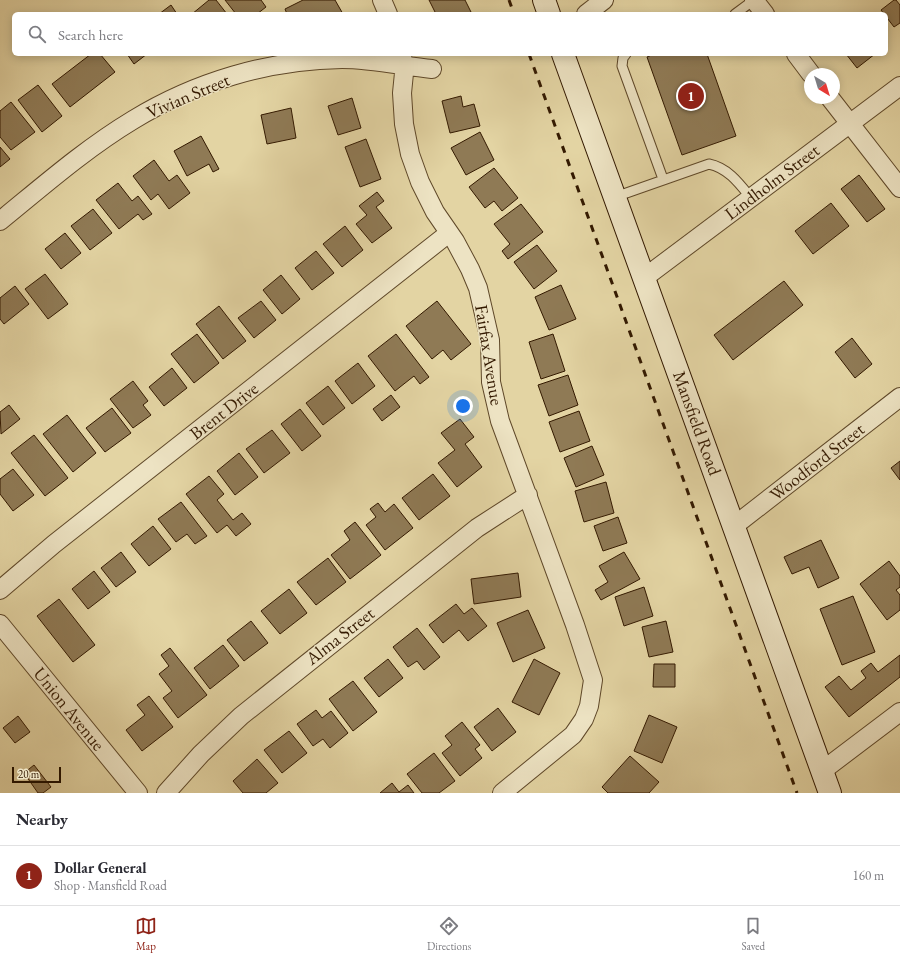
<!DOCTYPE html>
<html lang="en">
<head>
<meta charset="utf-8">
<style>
  body { margin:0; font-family:"EB Garamond",serif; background:#f2f2f3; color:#2b2b33 }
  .compass { position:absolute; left:804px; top:68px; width:36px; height:36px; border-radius:50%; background:#fff; box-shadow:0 2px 10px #0003; rotate:142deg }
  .scale { position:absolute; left:12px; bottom:10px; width:49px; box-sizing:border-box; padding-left:4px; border:2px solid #331900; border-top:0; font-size:11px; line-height:14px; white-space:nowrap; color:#331900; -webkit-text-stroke:3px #ede3c3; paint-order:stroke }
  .you { position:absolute; left:463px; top:406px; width:14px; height:14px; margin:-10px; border:3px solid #fff; border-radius:50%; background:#1a73e8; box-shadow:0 0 0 6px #1a73e833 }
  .badge { display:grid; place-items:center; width:26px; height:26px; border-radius:50%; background:#8f2418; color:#fff; font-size:13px; font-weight:700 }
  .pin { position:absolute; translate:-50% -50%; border:2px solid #fff; box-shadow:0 1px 4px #0006 }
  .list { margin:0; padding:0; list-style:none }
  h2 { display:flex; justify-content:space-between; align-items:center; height:52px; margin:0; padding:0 16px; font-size:17px }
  h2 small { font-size:13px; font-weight:400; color:#7c7c81 }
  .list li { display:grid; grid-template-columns:26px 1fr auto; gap:12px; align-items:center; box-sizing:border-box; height:60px; padding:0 16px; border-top:1px solid #e1e1e2 }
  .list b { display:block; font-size:15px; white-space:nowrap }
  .list p { margin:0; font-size:13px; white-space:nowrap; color:#7c7c81 }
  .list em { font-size:13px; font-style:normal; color:#7c7c81 }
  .icon { flex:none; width:22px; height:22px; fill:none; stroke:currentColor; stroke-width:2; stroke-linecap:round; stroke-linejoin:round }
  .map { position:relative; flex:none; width:900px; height:793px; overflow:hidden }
  .search { position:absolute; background:#fff; box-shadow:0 2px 10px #0003; left:12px; right:12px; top:12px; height:44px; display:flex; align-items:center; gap:10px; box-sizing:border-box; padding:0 14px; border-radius:6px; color:#7c7c81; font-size:15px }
  .sheet { height:112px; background:#fff }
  nav { display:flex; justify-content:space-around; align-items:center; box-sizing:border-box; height:56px; border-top:1px solid #e1e1e2; background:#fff; font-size:11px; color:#7c7c81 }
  nav a { display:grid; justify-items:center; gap:2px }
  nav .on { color:#8f2418 }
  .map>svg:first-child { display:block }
  .building { fill:#8f7a55; stroke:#331900 }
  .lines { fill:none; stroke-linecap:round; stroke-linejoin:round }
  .lane-casing { stroke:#5f4829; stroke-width:11 }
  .street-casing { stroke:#5f4829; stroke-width:20 }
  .secondary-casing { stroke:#331900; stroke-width:24 }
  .lane { stroke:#ede3c3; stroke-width:9 }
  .street { stroke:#ede3c3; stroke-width:18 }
  .secondary { stroke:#ede3c3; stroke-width:22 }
  .rail { stroke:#331900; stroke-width:3; stroke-dasharray:7 7; stroke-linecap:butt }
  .labels { text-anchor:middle; stroke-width:3; stroke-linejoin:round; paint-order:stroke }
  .street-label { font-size:18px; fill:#331900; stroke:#ede3c3 }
</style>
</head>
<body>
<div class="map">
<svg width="900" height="793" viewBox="0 0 900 793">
  <rect width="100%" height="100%" fill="#e3d4a3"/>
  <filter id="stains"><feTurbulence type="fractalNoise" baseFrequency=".005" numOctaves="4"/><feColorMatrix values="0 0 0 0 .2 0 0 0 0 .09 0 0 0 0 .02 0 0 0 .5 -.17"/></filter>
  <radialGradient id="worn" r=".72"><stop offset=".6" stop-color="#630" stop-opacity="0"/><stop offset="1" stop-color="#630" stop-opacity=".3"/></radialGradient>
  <path class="building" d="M 209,0 L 216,0 L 227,14 L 192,14 Z
    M 225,0 L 261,0 L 266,7 L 257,14 L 236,14 Z
    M 303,0 L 335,0 L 343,14 L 287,14 L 285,9 Z
    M 429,0 L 465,0 L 471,12 L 466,14 L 436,14 Z
    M 894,0 L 896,0 L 900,5 L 900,23 L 894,27 L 881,10 Z
    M 171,5 L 177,14 L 159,14 Z
    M 91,54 L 100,54 L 115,72 L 70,107 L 52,84 Z
    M 127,54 L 147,54 L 134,64 Z
    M 654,54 L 707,54 L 736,136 L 682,155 L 647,57 Z
    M 846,54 L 875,54 L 857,68 Z
    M 38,85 L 62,116 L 42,132 L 18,100 Z
    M 461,96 L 463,107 L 474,104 L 480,126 L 450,133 L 442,101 Z
    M 352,98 L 361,128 L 338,135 L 328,106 Z
    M 11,102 L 35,132 L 11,150 L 0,137 L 0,111 Z
    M 291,108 L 296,138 L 267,144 L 261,115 Z
    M 480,132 L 494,160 L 466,175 L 451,148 Z
    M 201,136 L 219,169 L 213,172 L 209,164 L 187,176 L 174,151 Z
    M 366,139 L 381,179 L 360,187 L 345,147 Z
    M 0,147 L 10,159 L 0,167 Z
    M 154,160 L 169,181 L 177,175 L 190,193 L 169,209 L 158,194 L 151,200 L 133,176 Z
    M 494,168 L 518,198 L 502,211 L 494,201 L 485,208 L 469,187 Z
    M 859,175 L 885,209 L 867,222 L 841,189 Z
    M 118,183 L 132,201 L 138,196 L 152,214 L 143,220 L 138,214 L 119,229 L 96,200 Z
    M 377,192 L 384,201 L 376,207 L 392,228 L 372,243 L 356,224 L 367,215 L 359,206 Z
    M 831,203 L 849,226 L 813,254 L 795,231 Z
    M 521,204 L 543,232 L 508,259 L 502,251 L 510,244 L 494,224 Z
    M 93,209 L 112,233 L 90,250 L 71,226 Z
    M 345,226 L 363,250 L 342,267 L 323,244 Z
    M 65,233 L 81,253 L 61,269 L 45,249 Z
    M 537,245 L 557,271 L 534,289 L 514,262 Z
    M 316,251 L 334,273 L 312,290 L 295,268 Z
    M 45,274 L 68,304 L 48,319 L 25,289 Z
    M 281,275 L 300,299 L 282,314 L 263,290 Z
    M 784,281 L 803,305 L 733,360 L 714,335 Z
    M 561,285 L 576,319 L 549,330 L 535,297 Z
    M 15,286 L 29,304 L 4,324 L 0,319 L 0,298 Z
    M 261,301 L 276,320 L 254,338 L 238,318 Z
    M 437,301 L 471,344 L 451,360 L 443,350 L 432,359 L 406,326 Z
    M 219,306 L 246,341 L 223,359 L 196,324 Z
    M 197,334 L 219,363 L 194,383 L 171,354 Z
    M 396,334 L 429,377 L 420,384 L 414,376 L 395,391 L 368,356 Z
    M 553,334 L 565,371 L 541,379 L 529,342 Z
    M 852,338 L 872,364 L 855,378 L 835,352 Z
    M 358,363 L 375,386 L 352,404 L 335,381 Z
    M 172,368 L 187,388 L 164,406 L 149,387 Z
    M 568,375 L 578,405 L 549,416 L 538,385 Z
    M 133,381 L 148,401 L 143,405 L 151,415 L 133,428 L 110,399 Z
    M 328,386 L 345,408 L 323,425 L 306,403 Z
    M 391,395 L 400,407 L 382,421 L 373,409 Z
    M 9,405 L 20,419 L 1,434 L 0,412 Z
    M 112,408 L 131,433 L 105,452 L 86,428 Z
    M 300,409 L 321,436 L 302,451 L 281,424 Z
    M 579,411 L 590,441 L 560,452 L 549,422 Z
    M 67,415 L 96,453 L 73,472 L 43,434 Z
    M 460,419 L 474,437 L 465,444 L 482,467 L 457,487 L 438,463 L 455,450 L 441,433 Z
    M 272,430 L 290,453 L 264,473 L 246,449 Z
    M 34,435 L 68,478 L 45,496 L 11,453 Z
    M 592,446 L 604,475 L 576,487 L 564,458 Z
    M 239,453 L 258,477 L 235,495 L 217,471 Z
    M 900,461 L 900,480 L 891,468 Z
    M 13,469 L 34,495 L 13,511 L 0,494 L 0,479 Z
    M 433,474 L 450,496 L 419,520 L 402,498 Z
    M 209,476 L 224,494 L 217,500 L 233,520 L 242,513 L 251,524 L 236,536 L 227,525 L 217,533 L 186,494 Z
    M 606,482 L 614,513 L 584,522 L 575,491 Z
    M 181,502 L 207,536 L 195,544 L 187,534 L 176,542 L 158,519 Z
    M 378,503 L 385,512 L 394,504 L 413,528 L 385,550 L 366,525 L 376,517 L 370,509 Z
    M 618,517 L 627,543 L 603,551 L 594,526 Z
    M 355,522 L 381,555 L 350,579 L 331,555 L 350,540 L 344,531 Z
    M 153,526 L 171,549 L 149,566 L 131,544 Z
    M 821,540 L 839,578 L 818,588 L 809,567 L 792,574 L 784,557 Z
    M 121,552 L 136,572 L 116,587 L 101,568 Z
    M 624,552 L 640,579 L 601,600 L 595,590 L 608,582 L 599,566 Z
    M 328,558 L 346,582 L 316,605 L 297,582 Z
    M 889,561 L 900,576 L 900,587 L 896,590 L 900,595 L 900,610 L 887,620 L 860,584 Z
    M 94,571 L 110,592 L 88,609 L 72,589 Z
    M 518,573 L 521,597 L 474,604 L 471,579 Z
    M 644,587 L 653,616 L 624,626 L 615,597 Z
    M 289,589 L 307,613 L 280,634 L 261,611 Z
    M 853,596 L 875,652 L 842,665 L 820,609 Z
    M 59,599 L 95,645 L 73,662 L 37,616 Z
    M 456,604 L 464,614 L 472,608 L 487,626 L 468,641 L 459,630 L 443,643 L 429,625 Z
    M 528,610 L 545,648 L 513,662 L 497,623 Z
    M 251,621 L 268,643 L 244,661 L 227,640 Z
    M 666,621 L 673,652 L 649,657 L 642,627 Z
    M 417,628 L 440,657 L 424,670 L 417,661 L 408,667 L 393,647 Z
    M 223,645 L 239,666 L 210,689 L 194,668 Z
    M 170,648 L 207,695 L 178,718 L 163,698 L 172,691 L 159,674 L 169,666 L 161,655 Z
    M 900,655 L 900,677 L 849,717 L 825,687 L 839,676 L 851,690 L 866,678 L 861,671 L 871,663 L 878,672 Z
    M 388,659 L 403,678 L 379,697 L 364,678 Z
    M 534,659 L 560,673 L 539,715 L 512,702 Z
    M 654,664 L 675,664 L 675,687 L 653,687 Z
    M 353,681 L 377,712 L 353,731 L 329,699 Z
    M 149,696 L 173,727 L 142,751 L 126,730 L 145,715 L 137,705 Z
    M 498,708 L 516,732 L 492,751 L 474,727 Z
    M 316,710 L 322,718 L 331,711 L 348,733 L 330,748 L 323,739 L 313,746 L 297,724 Z
    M 649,715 L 677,727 L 662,763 L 634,751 Z
    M 18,716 L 30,732 L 15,743 L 3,728 Z
    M 462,722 L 480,745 L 475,749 L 482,758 L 460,776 L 442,753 L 452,745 L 445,736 Z
    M 289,731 L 307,753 L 282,773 L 264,750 Z
    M 434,753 L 455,781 L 439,793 L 422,793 L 407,774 Z
    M 630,756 L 659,782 L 649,793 L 608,793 L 602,787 Z
    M 257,759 L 278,783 L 266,793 L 243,793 L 233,781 Z
    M 34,765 L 51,787 L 43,793 L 38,793 L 24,773 Z
    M 392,783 L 399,792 L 408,785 L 414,793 L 380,793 Z"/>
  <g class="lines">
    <defs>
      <path id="lane" d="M 735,14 L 754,0
        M 626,54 L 623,58 L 622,66 L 663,179
        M 615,197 L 709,164 C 728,168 739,183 751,198"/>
      <path id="street" d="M 382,0 L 388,14
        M 754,0 L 765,14
        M 586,14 L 604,0
        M 402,54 L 404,73 L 402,93 L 404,124 L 410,154 L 420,182 L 435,212 L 455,241 L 470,269 L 478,288 L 490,340 L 491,382 L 500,421 L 575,625 L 593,680 L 589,706 L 584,719 L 573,735 L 502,793
        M 796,54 L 811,74
        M 830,98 L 900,188
        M 0,221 C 43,186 85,149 133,120 C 195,82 268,60 342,59 C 372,59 403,66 432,69
        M 644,278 L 900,86
        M 734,526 L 900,397
        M 0,590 L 54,544 L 449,233
        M 0,624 L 138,793
        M 822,771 L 900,712
        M 166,793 L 201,754 L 241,716 L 477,528 L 528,495"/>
      <path id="secondary" d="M 544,0 L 549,14
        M 563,54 L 830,793"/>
    </defs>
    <use href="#lane" class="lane-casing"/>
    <use href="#street" class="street-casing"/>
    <use href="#secondary" class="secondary-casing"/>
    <use href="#lane" class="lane"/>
    <use href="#street" class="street"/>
    <use href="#secondary" class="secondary"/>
    <path class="rail" d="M 509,0 L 514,14
      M 529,54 L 797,793"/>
  </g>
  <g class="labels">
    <g class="street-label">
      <text transform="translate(188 96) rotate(-23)" y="6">Vivian Street</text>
      <text transform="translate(772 182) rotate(-37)" y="6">Lindholm Street</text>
      <text transform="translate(489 355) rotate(81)" y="6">Fairfax Avenue</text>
      <text transform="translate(224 411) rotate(-38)" y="6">Brent Drive</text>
      <text transform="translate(697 423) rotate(70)" y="6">Mansfield Road</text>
      <text transform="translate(817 462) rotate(-38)" y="6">Woodford Street</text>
      <text transform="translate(340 636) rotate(-38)" y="6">Alma Street</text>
      <text transform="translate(69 709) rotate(51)" y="6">Union Avenue</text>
    </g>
  </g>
  <rect width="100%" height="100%" filter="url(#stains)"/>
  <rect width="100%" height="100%" fill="url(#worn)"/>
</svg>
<svg class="compass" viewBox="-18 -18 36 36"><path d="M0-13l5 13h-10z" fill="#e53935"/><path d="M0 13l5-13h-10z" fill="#7c7c81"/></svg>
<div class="scale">20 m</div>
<div class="you"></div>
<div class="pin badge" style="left:691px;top:96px">1</div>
<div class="search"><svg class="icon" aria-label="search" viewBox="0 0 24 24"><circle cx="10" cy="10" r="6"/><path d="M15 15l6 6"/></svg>Search here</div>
</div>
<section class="sheet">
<h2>Nearby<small></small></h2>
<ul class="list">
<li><span class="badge">1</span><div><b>Dollar General</b><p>Shop · Mansfield Road</p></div><em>160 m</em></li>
</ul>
</section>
<nav>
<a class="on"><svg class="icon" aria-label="map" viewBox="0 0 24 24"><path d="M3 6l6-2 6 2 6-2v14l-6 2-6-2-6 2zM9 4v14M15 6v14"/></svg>Map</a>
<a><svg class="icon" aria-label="directions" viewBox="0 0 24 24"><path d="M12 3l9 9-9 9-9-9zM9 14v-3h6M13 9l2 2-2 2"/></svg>Directions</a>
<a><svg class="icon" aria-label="saved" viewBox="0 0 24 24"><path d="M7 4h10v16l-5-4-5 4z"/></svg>Saved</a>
</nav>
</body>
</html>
